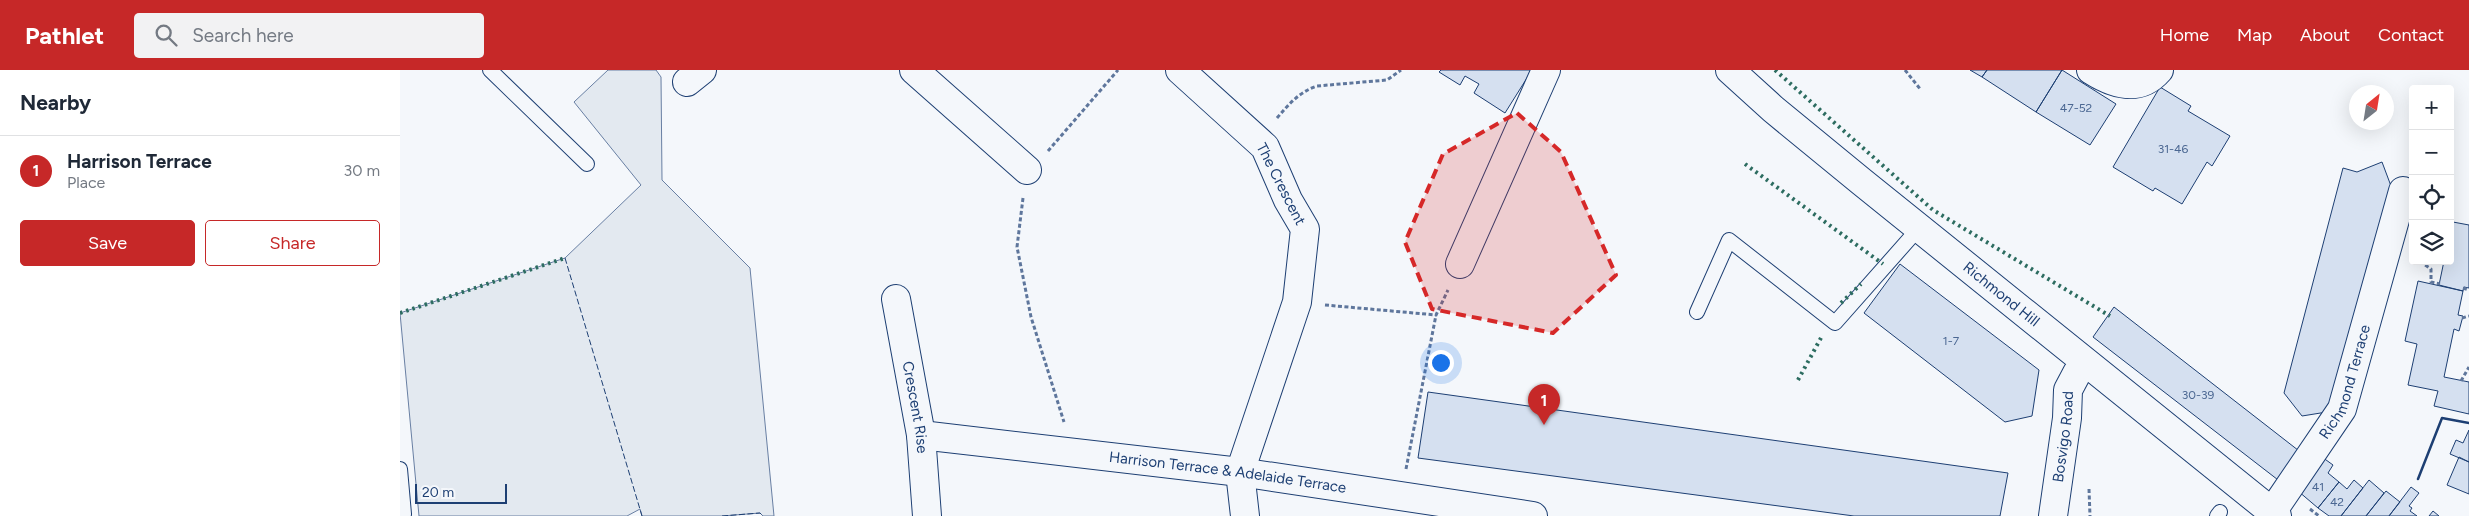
<!DOCTYPE html>
<html lang="en">
<head>
<meta charset="utf-8">
<style>
  body { margin:0; font-family:Figtree,sans-serif; background:#f2f2f3; color:#1f2937 }
  .controls { position:absolute; right:15px; top:15px; display:grid; overflow:hidden; border-radius:5px; box-shadow:0 5px 20px #0002 }
  .controls button { width:45px; height:45px; display:grid; place-items:center; padding:0; border:0; border-bottom:1px solid #e0e1e3; background:#fff; color:#1f2937; font:25px sans-serif }
  .compass { position:absolute; left:1949px; top:15px; width:45px; height:45px; border-radius:50%; background:#fff; box-shadow:0 5px 20px #0002; rotate:30deg }
  .scale { position:absolute; left:15px; bottom:12px; width:92px; box-sizing:border-box; padding-left:5px; border:2px solid #1d3f73; border-top:0; font-size:14px; line-height:18px; white-space:nowrap; color:#1d3f73; -webkit-text-stroke:4px #f4f7fb; paint-order:stroke }
  .you { position:absolute; left:1040px; top:292px; width:18px; height:18px; margin:-12px; border:4px solid #fff; border-radius:50%; background:#1a73e8; box-shadow:0 0 0 8px #1a73e833 }
  .badge { display:grid; place-items:center; width:32px; height:32px; border-radius:50%; background:#c62828; color:#fff; font-size:16px; font-weight:700 }
  .pin { position:absolute; translate:-50% -41px; filter:drop-shadow(0 1px 2px #0008) }
  .pin::after { content:''; position:absolute; top:26px; width:18px; height:15px; background:inherit; clip-path:polygon(0 0,100% 0,50% 100%) }
  .list { margin:0; padding:0; list-style:none }
  h2 { display:flex; justify-content:space-between; align-items:center; height:65px; margin:0; padding:0 20px; font-size:21px }
  h2 small { font-size:16px; font-weight:400; color:#747a83 }
  .list li { display:grid; grid-template-columns:32px 1fr auto; gap:15px; align-items:center; box-sizing:border-box; height:70px; padding:0 20px; border-top:1px solid #e0e1e3 }
  .list b { display:block; font-size:19px; white-space:nowrap }
  .list p { margin:0; font-size:16px; white-space:nowrap; color:#747a83 }
  .list em { font-size:16px; font-style:normal; color:#747a83 }
  .actions { display:flex; gap:10px; padding:15px 20px }
  .actions a { flex:1; padding:11px 0; border:1px solid #c62828; border-radius:5px; text-align:center; font-size:18px; color:#c62828 }
  .actions .main { background:#c62828; color:#fff }
  .icon { flex:none; width:28px; height:28px; fill:none; stroke:currentColor; stroke-width:2; stroke-linecap:round; stroke-linejoin:round }
  .map { position:relative; flex:none; width:2069px; height:446px; overflow:hidden }
  header { display:flex; align-items:center; gap:30px; box-sizing:border-box; height:70px; padding:0 25px; background:#c62828; color:#fff }
  header strong { font-size:24px }
  nav { display:flex; gap:28px; margin-inline-start:auto; font-size:18px }
  .search { width:350px; height:45px; background:#f2f2f3; display:flex; align-items:center; gap:12px; box-sizing:border-box; padding:0 18px; border-radius:5px; color:#747a83; font-size:19px }
  main { display:flex }
  aside { flex:1; background:#fff }
  .map>svg:first-child { display:block }
  .green { fill:#e3e9f0; stroke:#687fa3 }
  .building { fill:#d5e0f0; stroke:#1d3f73 }
  .lines { fill:none; stroke-linecap:round; stroke-linejoin:round }
  .lane-casing { stroke:#1d3f73; stroke-width:16 }
  .street-casing { stroke:#1d3f73; stroke-width:30 }
  .secondary-casing { stroke:#1d3f73; stroke-width:30 }
  .path { stroke:#5e769c; stroke-width:3; stroke-dasharray:4 2.5; stroke-linecap:butt }
  .lane { stroke:#f4f7fb; stroke-width:14 }
  .street { stroke:#f4f7fb; stroke-width:28 }
  .secondary { stroke:#f4f7fb; stroke-width:28 }
  .hedge { stroke:#2c6c60; stroke-width:4; stroke-dasharray:2.5 4; stroke-linecap:butt }
  .fence { stroke:#1d3f73; stroke-width:1; stroke-dasharray:6 2.5; stroke-linecap:butt }
  .wall { stroke:#1d3f73; stroke-width:2.5 }
  .marked { fill:#d62828; fill-opacity:0.2; stroke:#d62828; stroke-width:4; stroke-dasharray:10 6; stroke-linejoin:round }
  .labels { text-anchor:middle; stroke-width:4; stroke-linejoin:round; paint-order:stroke }
  .number-label { font-size:12px; fill:#4b6792 }
  .street-label { font-size:15px; fill:#1d3f73; stroke:#f4f7fb }
</style>
</head>
<body>
<header>
<strong>Pathlet</strong>
<div class="search"><svg class="icon" aria-label="search" viewBox="0 0 24 24"><circle cx="10" cy="10" r="6"/><path d="M15 15l6 6"/></svg>Search here</div>
<nav><a>Home</a><a>Map</a><a>About</a><a>Contact</a></nav>
</header>
<main>
<aside>
<h2>Nearby<small></small></h2>
<ul class="list">
<li><span class="badge">1</span><div><b>Harrison Terrace</b><p>Place</p></div><em>30 m</em></li>
</ul>
<div class="actions"><a class="main">Save</a><a>Share</a></div>
</aside>
<div class="map">
<svg width="2069" height="446" viewBox="0 0 2069 446">
  <rect width="100%" height="100%" fill="#f4f7fb"/>
  <path class="green" d="M 208,0 L 256,0 L 261,7 L 262,110 L 350,198 L 374,446 L 363,446 L 360,443 L 322,446 L 242,446 L 240,439 L 227,446 L 19,446 L 0,243 L 165,188 L 241,115 L 174,32 Z"/>
  <path class="building" d="M 1041,0 L 1132,0 L 1105,43 L 1074,23 L 1079,14 L 1065,6 L 1060,15 L 1039,2 Z
    M 1570,0 L 1587,0 L 1582,7 Z
    M 1587,0 L 1662,0 L 1636,42 L 1582,7 Z
    M 1662,0 L 1716,34 L 1690,75 L 1636,42 Z
    M 1760,17 L 1791,36 L 1788,41 L 1830,66 L 1812,96 L 1807,92 L 1782,134 L 1755,118 L 1753,121 L 1713,97 Z
    M 1982,92 L 1991,116 L 1933,341 L 1902,346 L 1884,323 L 1943,98 L 1957,102 Z
    M 2053,152 L 2069,155 L 2069,218 L 2064,217 L 2063,221 L 2039,215 L 2044,191 L 2050,191 L 2050,164 Z
    M 1500,194 L 1639,300 L 1632,346 L 1605,352 L 1464,243 Z
    M 2018,211 L 2063,221 L 2058,245 L 2063,246 L 2059,261 L 2054,259 L 2044,307 L 2069,312 L 2069,344 L 2034,336 L 2038,321 L 2008,315 L 2017,274 L 2005,271 Z
    M 1714,237 L 1903,384 L 1882,413 L 1693,267 Z
    M 1028,322 L 1608,403 L 1600,446 L 1454,446 L 1018,388 Z
    M 2069,360 L 2069,392 L 2050,384 L 2056,370 L 2063,373 Z
    M 1922,387 L 1933,395 L 1928,403 L 1939,412 L 1918,438 L 1898,421 Z
    M 2059,387 L 2069,392 L 2069,424 L 2047,415 Z
    M 1954,410 L 1963,418 L 1941,446 L 1929,446 L 1918,438 L 1939,412 L 1947,419 Z
    M 1969,410 L 1984,423 L 1966,446 L 1941,446 Z
    M 2011,417 L 2019,423 L 2009,436 L 2012,438 L 2010,441 L 2017,446 L 1989,446 Z
    M 1986,421 L 2000,432 L 1989,446 L 1966,446 Z
    M 2033,441 L 2039,446 L 2029,446 Z"/>
  <g class="lines">
    <defs>
      <path id="lane" d="M 90,0 L 187,94
        M 1297,242 L 1329,170 L 1435,253 L 1519,158
        M 0,399 L 4,444
        M 1817,446 L 1820,442"/>
      <g id="street">
        <path d="M 514,0 L 627,100"/>
        <path d="M 780,0 L 865,77 L 888,130 L 905,159 L 897,232 L 840,402 L 845,446"/>
        <path d="M 1691,0 C 1713,14 1739,23 1759,0"/>
        <path d="M 287,12 L 302,0"/>
        <path d="M 1060,194 L 1146,0"/>
        <path id="s1" d="M 496,229 L 521,365 L 527,446"/>
        <path id="s2" d="M 521,365 L 840,402 L 1133,446"/>
        <path id="s3" d="M 1872,442 L 1942,339 L 2003,121"/>
        <path id="s4" d="M 1653,446 L 1667,348 L 1668,320 L 1677,303 L 1686,293"/>
      </g>
      <g id="secondary">
        <path id="s5" d="M 1330,0 L 1373,39 L 1462,112 L 1877,446"/>
      </g>
    </defs>
    <use href="#lane" class="lane-casing"/>
    <use href="#street" class="street-casing"/>
    <use href="#secondary" class="secondary-casing"/>
    <path class="path" d="M 1505,0 L 1521,20
      M 877,48 C 889,34 899,22 917,16 L 987,10 L 1001,0
      M 648,81 L 718,0
      M 623,128 L 617,177 L 631,247 L 664,352
      M 2013,191 L 2022,193 L 2031,199 L 2031,212 L 2040,214
      M 2063,218 L 2069,220
      M 925,235 L 1036,245 L 1048,220
      M 2062,248 L 2069,246
      M 2061,311 L 2069,297
      M 1006,399 L 1036,245
      M 1689,419 L 1690,446
      M 1910,439 L 1919,446"/>
    <use href="#lane" class="lane"/>
    <use href="#street" class="street"/>
    <use href="#secondary" class="secondary"/>
    <path class="hedge" d="M 1375,0 L 1533,140 L 1710,246
      M 1345,94 L 1483,194
      M 1441,233 L 1461,214
      M 0,243 L 165,188
      M 1398,310 L 1422,266"/>
    <path class="fence" d="M 165,188 L 242,446
      M 322,446 L 360,443 L 363,446"/>
    <path class="wall" d="M 2018,409 L 2042,348 L 2069,353"/>
  </g>
  <path class="marked" d="M 1117,43 L 1161,82 L 1216,205 L 1153,263 L 1032,239 L 1005,172 L 1043,84 Z"/>
  <g class="labels">
    <g class="number-label">
      <text x="1676" y="42">47-52</text>
      <text x="1773" y="83">31-46</text>
      <text x="1551" y="275">1-7</text>
      <text x="1798" y="329">30-39</text>
      <text x="1918" y="421">41</text>
      <text x="1937" y="436">42</text>
    </g>
    <g class="street-label">
      <text transform="translate(881 114) rotate(63)" y="5">The Crescent</text>
      <text dy="5" stroke="none"><textPath href="#s5" startOffset="352">Richmond Hill</textPath></text>
      <text dy="5" stroke="none"><textPath href="#s3" startOffset="151">Richmond Terrace</textPath></text>
      <text dy="5" stroke="none"><textPath href="#s1" startOffset="110">Crescent Rise</textPath></text>
      <text dy="5" stroke="none"><textPath href="#s4" startOffset="80">Bosvigo Road</textPath></text>
      <text dy="5" stroke="none"><textPath href="#s2" startOffset="309">Harrison Terrace &amp; Adelaide Terrace</textPath></text>
    </g>
  </g>
</svg>
<div class="controls">
<button>+</button>
<button>−</button>
<button><svg class="icon" aria-label="locate" viewBox="0 0 24 24"><circle cx="12" cy="12" r="6"/><path d="M12 2v4M12 18v4M2 12h4M18 12h4"/></svg></button>
<button><svg class="icon" aria-label="layers" viewBox="0 0 24 24"><path d="M12 4l9 5-9 5-9-5zM3 14l9 5 9-5"/></svg></button>
</div>
<svg class="compass" viewBox="-18 -18 36 36"><path d="M0-13l5 13h-10z" fill="#e53935"/><path d="M0 13l5-13h-10z" fill="#747a83"/></svg>
<div class="scale">20 m</div>
<div class="you"></div>
<div class="pin badge" style="left:1144px;top:355px">1</div>
</div>
</main>
</body>
</html>
